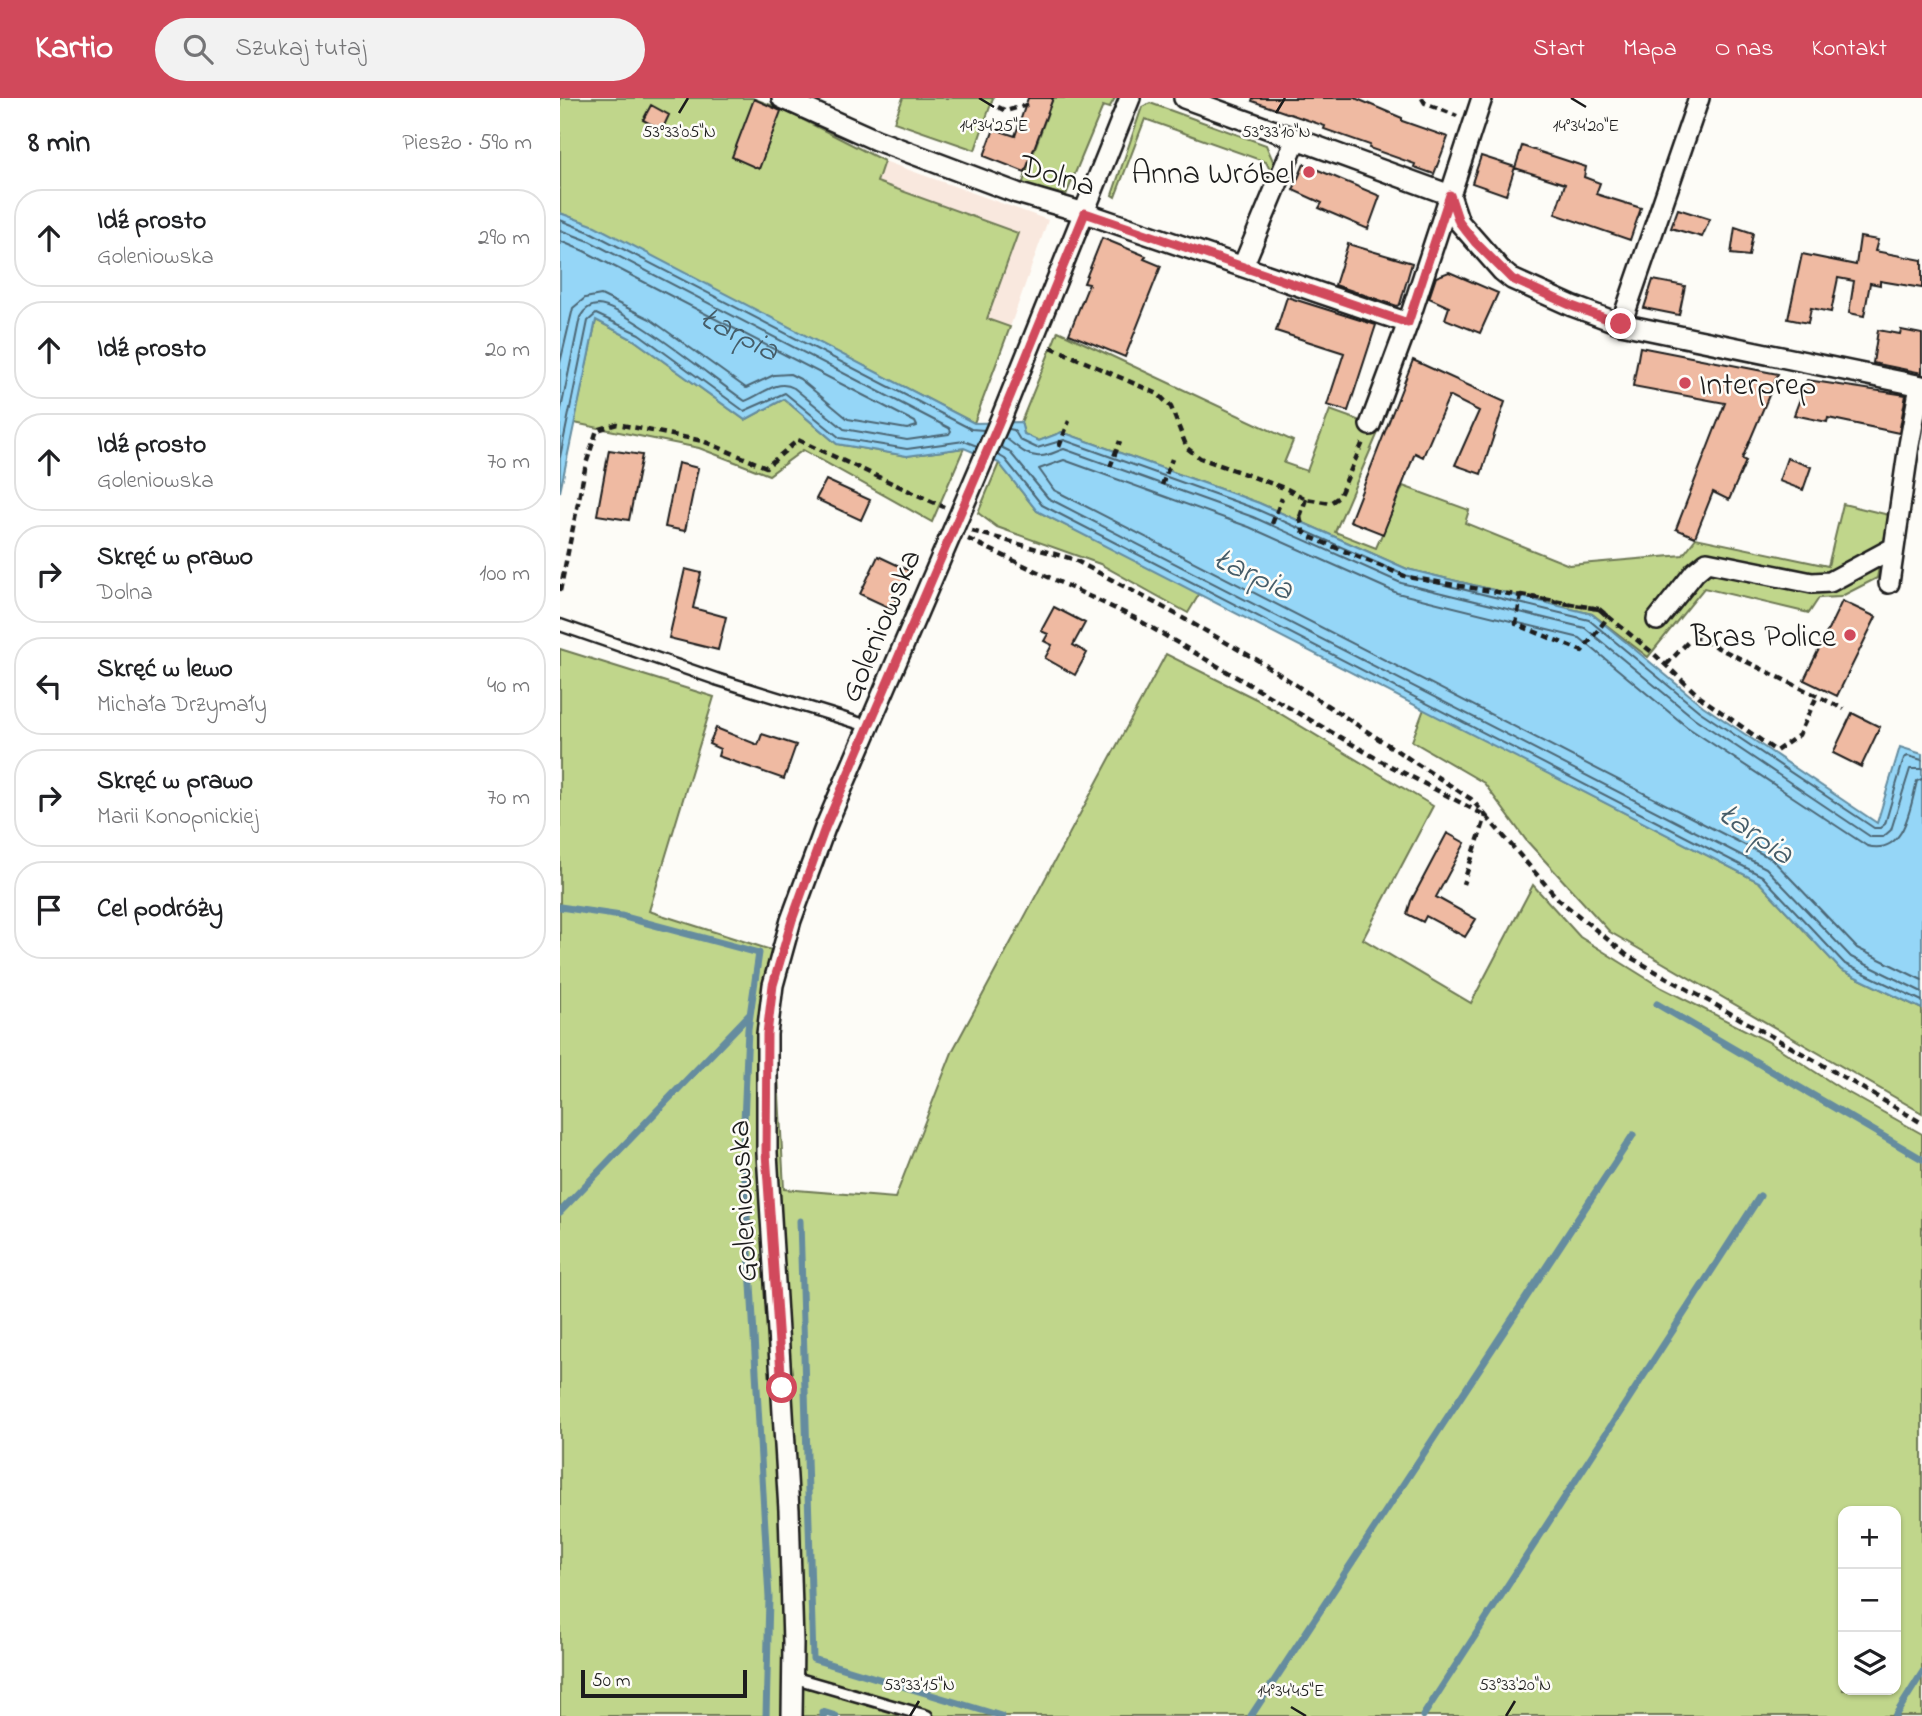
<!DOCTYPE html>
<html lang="pl">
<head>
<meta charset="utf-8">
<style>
  body { margin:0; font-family:"Indie Flower",sans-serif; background:#f2f2f2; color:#202124 }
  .controls { position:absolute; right:21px; bottom:21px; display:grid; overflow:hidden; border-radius:14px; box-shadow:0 2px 5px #0004 }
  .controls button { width:63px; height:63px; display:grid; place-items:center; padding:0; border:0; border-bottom:2px solid #e0e0e0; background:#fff; color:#202124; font:35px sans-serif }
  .scale { position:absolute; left:21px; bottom:18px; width:166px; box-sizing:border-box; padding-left:7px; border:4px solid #1c1c1c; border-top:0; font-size:19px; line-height:24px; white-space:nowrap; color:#1c1c1c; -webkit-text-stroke:5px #fdfcf7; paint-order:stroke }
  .stop { position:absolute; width:21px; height:21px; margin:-16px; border:5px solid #d1495b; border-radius:50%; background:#fff }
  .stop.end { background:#d1495b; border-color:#fff; box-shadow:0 2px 7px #0008 }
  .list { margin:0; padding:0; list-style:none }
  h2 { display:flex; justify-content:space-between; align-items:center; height:91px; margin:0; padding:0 28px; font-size:30px }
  h2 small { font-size:23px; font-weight:400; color:#757577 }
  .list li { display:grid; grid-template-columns:46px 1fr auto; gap:21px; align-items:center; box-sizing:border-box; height:98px; margin:0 14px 14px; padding:0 14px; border:2px solid #e0e0e0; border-radius:28px }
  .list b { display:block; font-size:26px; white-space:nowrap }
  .list p { margin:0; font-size:23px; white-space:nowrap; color:#757577 }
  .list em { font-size:23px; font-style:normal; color:#757577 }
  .icon { flex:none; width:38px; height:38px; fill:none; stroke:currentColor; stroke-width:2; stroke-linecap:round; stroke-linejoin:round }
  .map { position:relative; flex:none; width:1362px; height:1618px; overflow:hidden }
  header { display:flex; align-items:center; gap:42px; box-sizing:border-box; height:98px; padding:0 35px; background:#d1495b; color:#fff }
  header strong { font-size:33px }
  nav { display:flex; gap:38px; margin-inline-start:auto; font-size:24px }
  .search { width:490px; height:63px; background:#f2f2f2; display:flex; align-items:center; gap:18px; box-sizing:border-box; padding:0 24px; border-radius:38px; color:#757577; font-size:26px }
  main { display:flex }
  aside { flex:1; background:#fff }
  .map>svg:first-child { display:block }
  .built { fill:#f9e8de }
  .green { fill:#c0d68b; stroke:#6e7954; stroke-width:2; fill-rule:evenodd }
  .water { fill:#95d6f7; stroke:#658c9f; stroke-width:2 }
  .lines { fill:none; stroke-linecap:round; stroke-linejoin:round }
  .shore { stroke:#4c6674; stroke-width:2 }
  .stream { stroke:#658c9f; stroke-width:7 }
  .building { fill:#efbaa2; stroke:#1c1c1c; stroke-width:2 }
  .service-casing { stroke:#1c1c1c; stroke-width:15 }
  .minor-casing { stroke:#1c1c1c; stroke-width:24 }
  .path { stroke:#1c1c1c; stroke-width:4.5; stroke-dasharray:7 5; stroke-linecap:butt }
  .service { stroke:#fdfcf7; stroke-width:10 }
  .minor { stroke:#fdfcf7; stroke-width:19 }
  .path-bridge { stroke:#1c1c1c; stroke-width:4.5; stroke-dasharray:7 5; stroke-linecap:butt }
  .route { stroke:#d1495b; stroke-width:9 }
  .ticks { fill:none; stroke:#1c1c1c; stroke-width:2.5 }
  .poi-dot { fill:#d1495b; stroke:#fdfcf7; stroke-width:2.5 }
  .labels { text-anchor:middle; stroke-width:5; stroke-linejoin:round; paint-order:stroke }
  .poi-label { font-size:32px; fill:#1c1c1c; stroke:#fdfcf7; text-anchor:end }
  .street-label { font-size:32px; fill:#1c1c1c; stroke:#fdfcf7 }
  .water-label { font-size:33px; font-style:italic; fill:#465d69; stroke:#fdfcf7 }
  .ticks-label { font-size:18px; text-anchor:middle; fill:#1c1c1c; stroke:#fdfcf7; stroke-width:5; stroke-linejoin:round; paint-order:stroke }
</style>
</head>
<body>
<header>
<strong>Kartio</strong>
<div class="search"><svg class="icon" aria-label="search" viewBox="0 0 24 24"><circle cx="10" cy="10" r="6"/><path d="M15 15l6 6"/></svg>Szukaj tutaj</div>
<nav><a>Start</a><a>Mapa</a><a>O nas</a><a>Kontakt</a></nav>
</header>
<main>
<aside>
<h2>8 min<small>Pieszo · 590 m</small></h2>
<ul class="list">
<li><svg class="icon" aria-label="ahead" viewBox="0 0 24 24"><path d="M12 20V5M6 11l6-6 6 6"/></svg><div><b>Idź prosto</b><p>Goleniowska</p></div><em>290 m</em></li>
<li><svg class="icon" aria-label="ahead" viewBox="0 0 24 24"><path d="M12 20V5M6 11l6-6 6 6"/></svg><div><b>Idź prosto</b></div><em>20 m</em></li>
<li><svg class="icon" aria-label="ahead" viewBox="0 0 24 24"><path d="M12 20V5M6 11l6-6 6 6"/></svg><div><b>Idź prosto</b><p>Goleniowska</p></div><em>70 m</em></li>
<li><svg class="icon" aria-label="right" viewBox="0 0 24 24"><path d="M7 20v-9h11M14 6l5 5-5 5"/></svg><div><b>Skręć w prawo</b><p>Dolna</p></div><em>100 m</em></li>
<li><svg class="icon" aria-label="left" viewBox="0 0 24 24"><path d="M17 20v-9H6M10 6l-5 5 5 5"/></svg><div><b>Skręć w lewo</b><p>Michała Drzymały</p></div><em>40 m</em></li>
<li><svg class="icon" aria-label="right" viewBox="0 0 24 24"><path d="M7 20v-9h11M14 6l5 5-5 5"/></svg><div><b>Skręć w prawo</b><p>Marii Konopnickiej</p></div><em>70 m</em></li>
<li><svg class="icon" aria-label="arrive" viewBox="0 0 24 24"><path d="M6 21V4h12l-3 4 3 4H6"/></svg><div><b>Cel podróży</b></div></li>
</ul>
</aside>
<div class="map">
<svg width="1362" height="1618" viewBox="0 0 1362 1618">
  <rect width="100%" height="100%" fill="#fdfcf7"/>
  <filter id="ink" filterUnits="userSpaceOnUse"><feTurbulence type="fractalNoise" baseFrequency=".0143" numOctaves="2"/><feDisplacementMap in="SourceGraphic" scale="14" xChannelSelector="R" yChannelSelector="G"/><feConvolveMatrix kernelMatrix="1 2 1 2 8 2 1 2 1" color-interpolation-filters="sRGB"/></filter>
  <g filter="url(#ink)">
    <path class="built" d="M 324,63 L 488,122 L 450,229 L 427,221 L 317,84 Z"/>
    <path class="green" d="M 0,0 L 192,0 L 222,11 L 324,63 L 317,84 L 458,135 L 427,221 L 450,229 L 414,325 L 35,129 L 0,115 Z
      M 343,0 L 433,0 L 415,52 L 334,24 Z
      M 493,0 L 555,0 L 549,10 L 543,8 L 506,97 L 462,87 Z
      M 590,5 L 706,47 L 713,63 L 713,78 L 706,64 L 585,21 L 555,99 L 552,97 L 582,9 Z
      M 36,222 L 74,242 L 185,322 L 224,301 L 277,346 L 347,358 L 404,350 L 372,424 L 243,352 L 209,377 L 139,350 L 14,325 Z
      M 498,233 L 733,343 L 724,365 L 747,373 L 770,312 L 820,330 L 775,434 L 816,450 L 843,388 L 909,412 L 905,425 L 1009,467 L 1123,457 L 1136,440 L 1268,468 L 1283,406 L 1329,417 L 1317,480 L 1280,499 L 1259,500 L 1249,515 L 1144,490 L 1088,559 L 1032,516 L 847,471 L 699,405 L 502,334 L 479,343 L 464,336 L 461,324 Z
      M 439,365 L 477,413 L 640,495 L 628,515 L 540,466 L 437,429 L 418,415 Z
      M 0,551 L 154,599 L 89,813 L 211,852 L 230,862 L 215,920 L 224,1091 L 335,1100 L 393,952 L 606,556 L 696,601 L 873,708 L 803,841 L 911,905 L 973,787 L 1020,839 L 1102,890 L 1209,944 L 1280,990 L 1362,1036 L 1362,1618 L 0,1618 ZM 1283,1413 L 1336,1413 L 1336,1592 L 1283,1592 Z
      M 864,611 L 1199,784 L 1281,872 L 1362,911 L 1362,1015 L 1050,834 L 966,742 L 924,685 L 852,643 Z"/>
    <path class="water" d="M 0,115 L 35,128 L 414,325 L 461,324 L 464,336 L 479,343 L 502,334 L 699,405 L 847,471 L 1032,516 L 1143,608 L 1317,725 L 1340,649 L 1362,656 L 1362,911 L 1281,872 L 1199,784 L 477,413 L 439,365 L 404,350 L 347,358 L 277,346 L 224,301 L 185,322 L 74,242 L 36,222 L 0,394 Z"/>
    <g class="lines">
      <g class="shore">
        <path d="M 0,122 L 32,135 L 411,331 L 424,332"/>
        <path d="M 0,132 L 29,143 L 389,330 L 391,333 L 389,336 L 347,342 L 284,331 L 234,290 C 216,280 201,298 185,303 C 157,284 65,208 38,207 C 29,207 24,212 20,219 L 0,316"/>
        <path id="s1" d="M 0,143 L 24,153 L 355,324 L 357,328 L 347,331 L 288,321 L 240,281 L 230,276 L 214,277 L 186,290 L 90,221 L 41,197 L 25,200 L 13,210 L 0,265"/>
        <path d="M 449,331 L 454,332 L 460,342 L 477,350 L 504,342 L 696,411 L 844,477 L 1029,522 L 1139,613 L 1314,730 L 1320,730 L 1325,726 L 1344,660 L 1348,658 L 1362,662"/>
        <path d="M 445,340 C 455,346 466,360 481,358 C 489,358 497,353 504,351 L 693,419 L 841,485 L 1025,530 L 1134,620 L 1311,739 L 1323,739 L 1331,732 L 1350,671 L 1362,671"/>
        <path d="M 441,349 L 449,353 L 488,400 L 1206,770 L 1291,859 L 1362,894"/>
        <path d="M 438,357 L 445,361 L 482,407 L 1202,778 L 1285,866 L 1362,903"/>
        <path d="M 0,359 L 28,223 L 36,216 L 79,236 L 184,313 L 225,295 L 280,340 L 347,351 L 404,343 L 417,348"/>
        <path d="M 1362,681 L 1357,683 C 1350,710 1345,758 1307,748 L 1127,629 L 1020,540 L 837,495 L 689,429 L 504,362 L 479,371 L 494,392 L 1212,761 L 1297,850 L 1362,882"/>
      </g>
      <path class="stream" d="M 0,809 L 61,818 L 199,855 L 188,931 L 183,1047 L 209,1500 L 206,1618
        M 1097,906 L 1362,1061
        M 0,1114 L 190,916
        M 240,1123 L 253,1561 L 441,1618
        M 263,1618 L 263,1614 L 276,1618
        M 691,1618 L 1073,1037
        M 863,1618 L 1200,1098
        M 1335,1618 L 1362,1575"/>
    </g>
    <path class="building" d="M 468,0 L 493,0 L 465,74 L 424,58 L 434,31 L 455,38 Z
      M 693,0 L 795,0 L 842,20 L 842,23 L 888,39 L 874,76 L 854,69 L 855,66 L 809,50 L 810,47 L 764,31 L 765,28 L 692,3 Z
      M 194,1 L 221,13 L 199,71 L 172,59 Z
      M 91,7 L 109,17 L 102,32 L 83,22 Z
      M 962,48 L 1026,69 L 1024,79 L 1040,85 L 1036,96 L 1081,110 L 1070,142 L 995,116 L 1005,86 L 955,70 Z
      M 921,58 L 955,69 L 946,97 L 912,85 Z
      M 744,66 L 820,98 L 808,131 L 759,110 L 762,105 L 733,92 Z
      M 1118,111 L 1150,121 L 1142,139 L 1111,130 Z
      M 1175,129 L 1193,135 L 1189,158 L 1171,156 Z
      M 1300,139 L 1318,142 L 1315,153 L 1362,162 L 1362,190 L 1320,183 L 1320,187 L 1310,185 L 1304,218 L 1289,215 L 1294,183 L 1278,180 L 1271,214 L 1251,210 L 1248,225 L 1228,221 L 1242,156 L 1296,167 Z
      M 542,140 L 586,158 L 584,161 L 601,168 L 565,259 L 509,236 L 529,186 L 524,185 Z
      M 788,146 L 852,165 L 840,206 L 837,208 L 775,187 Z
      M 889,174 L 938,195 L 920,235 L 885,221 L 889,209 L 869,200 L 876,179 Z
      M 1093,182 L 1125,188 L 1119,217 L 1084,210 Z
      M 727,199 L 816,227 L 788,313 L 767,307 L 784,255 L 716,233 Z
      M 1318,232 L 1340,236 L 1341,232 L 1362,236 L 1362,275 L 1313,265 Z
      M 1080,249 L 1218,276 L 1182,361 L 1186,363 L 1169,402 L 1153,394 L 1135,439 L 1116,431 L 1165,305 L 1073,288 Z
      M 853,262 L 945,304 L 921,376 L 895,367 L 919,313 L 889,298 L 863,359 L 855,355 L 823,436 L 790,423 Z
      M 1247,282 L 1346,297 L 1339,335 L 1268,320 L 1267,324 L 1234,317 Z
      M 49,352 L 82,357 L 69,422 L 37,417 Z
      M 1227,360 L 1251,369 L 1243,392 L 1219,383 Z
      M 118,365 L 138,370 L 125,433 L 105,429 Z
      M 266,382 L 310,402 L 301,422 L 256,401 Z
      M 318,458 L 350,473 L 332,511 L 300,496 Z
      M 125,471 L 141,475 L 133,510 L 166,519 L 158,552 L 109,540 Z
      M 1282,503 L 1316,519 L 1277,598 L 1244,582 Z
      M 494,509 L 525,525 L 513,547 L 527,555 L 515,577 L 485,560 L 492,547 L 484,543 L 488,536 L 481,533 Z
      M 1292,615 L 1320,629 L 1301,669 L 1273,655 Z
      M 156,630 L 198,647 L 202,636 L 236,647 L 224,681 L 158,658 L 160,651 L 149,646 Z
      M 887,735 L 905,745 L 876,799 L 916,821 L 905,839 L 866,818 L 863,824 L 847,816 L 851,803 Z"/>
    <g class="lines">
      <defs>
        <path id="service" d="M 0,527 L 156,581 L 308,628
          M 232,1579 L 367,1618"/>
        <path id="minor" d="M 222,0 L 316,42 L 457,95 L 525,115 L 848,225
          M 624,0 L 890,97 L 899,124 L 942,173 L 952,181 L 1012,208 L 1061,226 L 1362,288
          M 683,168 L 736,41
          M 1061,226 L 1139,0
          M 810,327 L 848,225 L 922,0
          M 1329,485 L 1349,347 L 1360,288
          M 1097,522 L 1135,474 L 1147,464 L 1252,485 L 1270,484 L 1333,450
          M 232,1618 L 233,1545 L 229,1412 L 207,1055 L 207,936 L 213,887 L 231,822 L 265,730 L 442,318 L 570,0"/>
      </defs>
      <use href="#service" class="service-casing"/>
      <use href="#minor" class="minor-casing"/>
      <path class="path" d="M 862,0 L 865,5 L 897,18
        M 438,9 L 446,13 L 470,6
        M 491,249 L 598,296 L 611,309 L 627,350 L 640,360 L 727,391 L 746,401 L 770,405 L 779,399 L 803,344
        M 499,349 L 509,323
        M 550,369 L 560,343
        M 602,387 L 612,361
        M 740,419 L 746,401
        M 712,426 L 722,400
        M 412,433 L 513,461 L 612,514 L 699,563 L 911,701 L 926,718 L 903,786
        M 408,441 L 573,519 L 821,663 L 926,718 L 998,801 L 1068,858 L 1254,962 L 1362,1025
        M 0,493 L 26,366 L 37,332 L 57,326 L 143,343 L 206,369 L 238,342 L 384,409
        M 961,497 L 1039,511 L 1048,519 L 1022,553 L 956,526 Z
        M 1039,511 L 1093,555 L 1140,599 L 1216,653 L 1239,637 L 1257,598
        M 1106,567 L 1128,544 L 1138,540 L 1284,611"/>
      <use href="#service" class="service"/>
      <use href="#minor" class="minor"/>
      <path class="path-bridge" d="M 740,419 L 743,433 L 750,439 L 847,479 L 1039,511"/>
    </g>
  </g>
  <g class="lines" filter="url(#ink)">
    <path class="route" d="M 222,1290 L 206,1055 L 207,936 L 213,887 L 232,822 L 265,730 L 442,318 L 525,115 L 848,225 L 890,97 L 899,124 L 915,144 L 952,181 L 1012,208 L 1061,226"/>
  </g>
  <path class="ticks" d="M 419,0 L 434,9M 1011,0 L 1026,9M 119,15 L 128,0M 716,15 L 725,0M 731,1609 L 746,1618M 350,1618 L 359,1603M 946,1618 L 955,1603"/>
  <g class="poi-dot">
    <circle cx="749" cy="74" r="7"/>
    <circle cx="1125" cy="285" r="7"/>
    <circle cx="1290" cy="537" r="7"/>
  </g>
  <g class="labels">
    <g class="poi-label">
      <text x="735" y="85">Anna Wróbel</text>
      <text x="1139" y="296" text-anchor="start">Interprep</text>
      <text x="1276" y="548">Bras Police</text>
    </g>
    <g class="street-label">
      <text transform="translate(498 76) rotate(17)" y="11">Dolna</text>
      <text transform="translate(319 527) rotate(-67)" y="11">Goleniowska</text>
      <text transform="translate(181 1103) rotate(-93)" y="11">Goleniowska</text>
    </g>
    <g class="water-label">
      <text dy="12" stroke="none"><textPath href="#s1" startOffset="203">Łarpia</textPath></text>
      <text transform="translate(695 474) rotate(25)" y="12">Łarpia</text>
      <text transform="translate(1198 734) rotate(35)" y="12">Łarpia</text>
    </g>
  </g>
  <g class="ticks-label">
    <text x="434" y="33">14°34'25"E</text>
    <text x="1026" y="33">14°34'20"E</text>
    <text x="119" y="39">53°33'05"N</text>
    <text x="716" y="39">53°33'10"N</text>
    <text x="359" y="1592">53°33'15"N</text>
    <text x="955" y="1592">53°33'20"N</text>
    <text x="731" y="1598">14°34'45"E</text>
  </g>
</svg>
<div class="controls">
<button>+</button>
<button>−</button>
<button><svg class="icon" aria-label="layers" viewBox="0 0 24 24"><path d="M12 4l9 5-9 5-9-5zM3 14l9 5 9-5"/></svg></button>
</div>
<div class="scale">50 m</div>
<div class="stop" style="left:222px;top:1290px"></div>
<div class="stop end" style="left:1061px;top:226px"></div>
</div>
</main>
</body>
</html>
